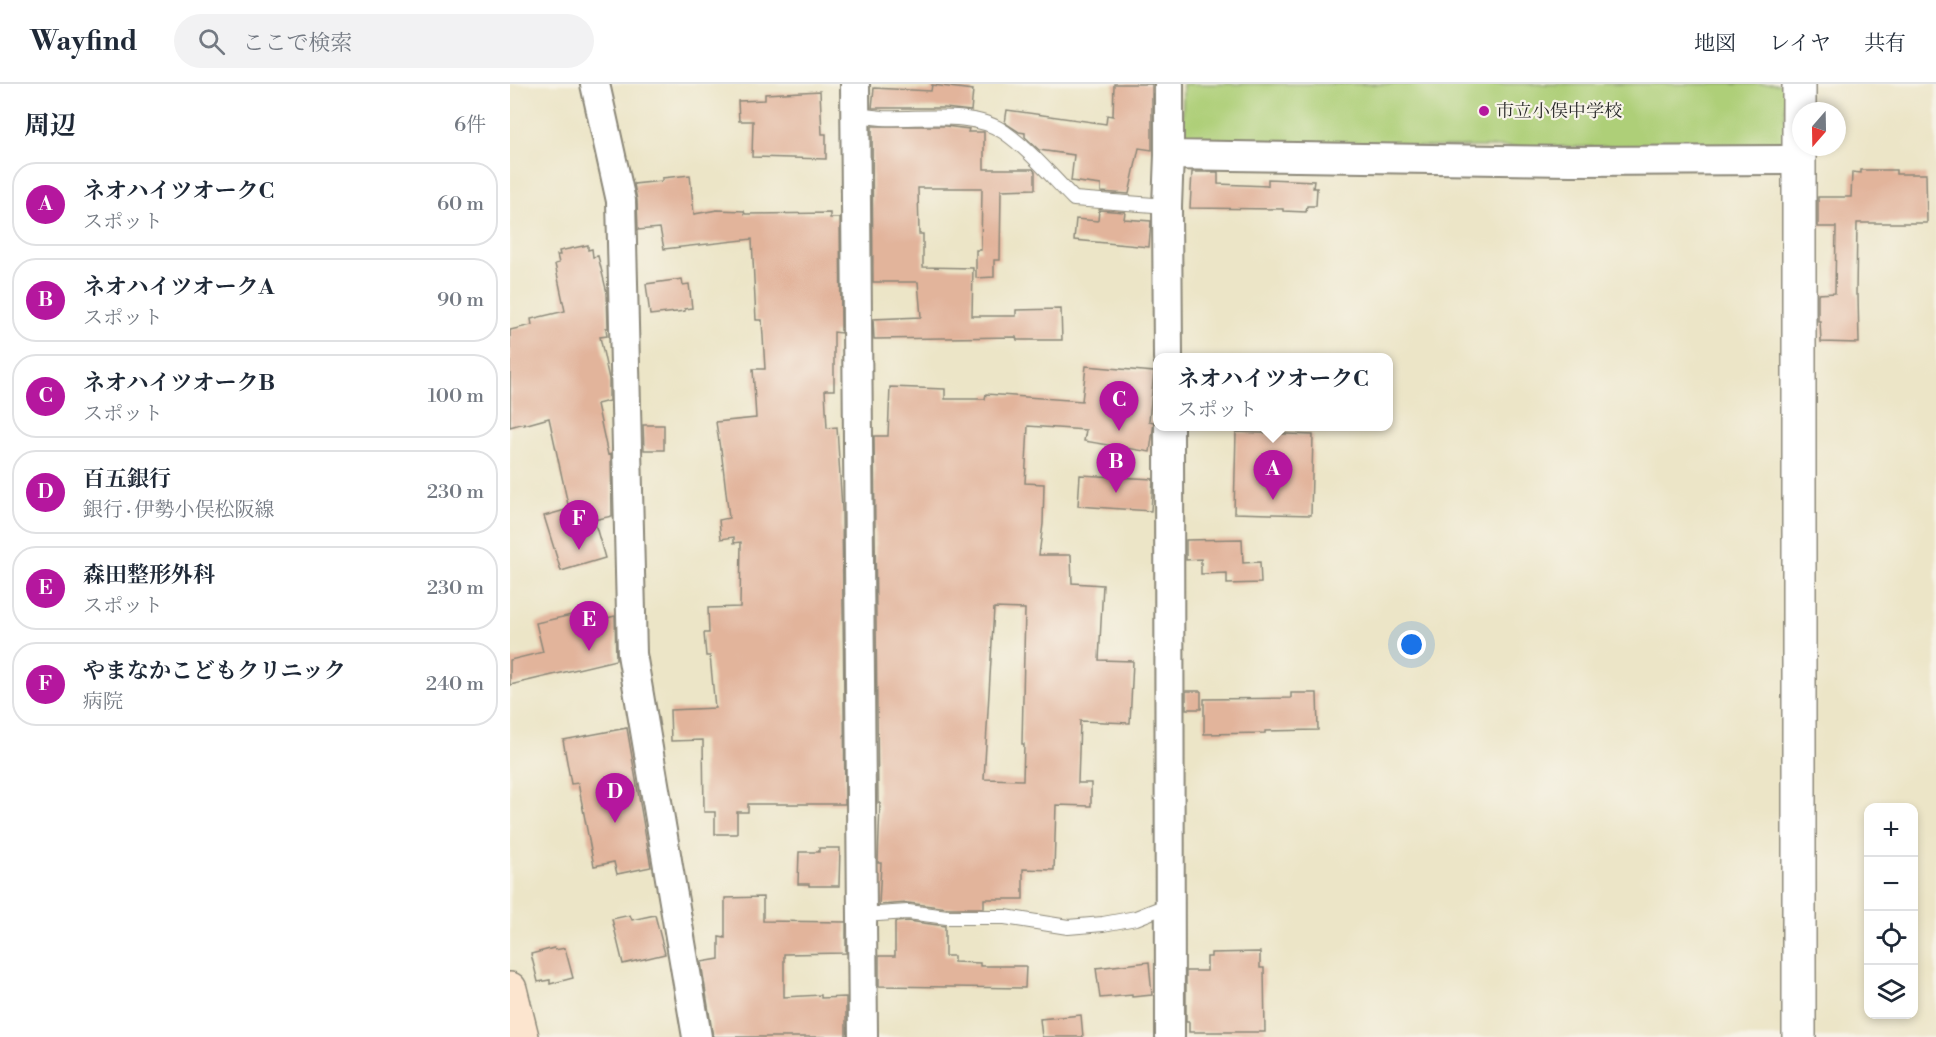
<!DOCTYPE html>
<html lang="ja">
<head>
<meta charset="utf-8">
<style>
  body { margin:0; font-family:"Libre Bodoni","Noto Serif JP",serif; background:#f2f2f3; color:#1f2937 }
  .controls { position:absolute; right:18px; bottom:18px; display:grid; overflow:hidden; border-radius:12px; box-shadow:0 3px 9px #0003 }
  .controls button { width:54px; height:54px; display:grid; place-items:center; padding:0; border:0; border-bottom:2px solid #e0e1e3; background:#fff; color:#1f2937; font:30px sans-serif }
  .compass { position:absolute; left:1282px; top:18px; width:54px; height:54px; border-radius:50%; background:#fff; box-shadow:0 3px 9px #0003; rotate:200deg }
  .you { position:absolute; left:902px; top:561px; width:21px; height:21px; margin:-15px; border:4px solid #fff; border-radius:50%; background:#1a73e8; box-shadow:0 0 0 9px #1a73e833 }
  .badge { display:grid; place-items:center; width:39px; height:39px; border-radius:50%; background:#b5179e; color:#fff; font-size:20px; font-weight:700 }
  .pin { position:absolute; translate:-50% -50px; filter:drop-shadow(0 2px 3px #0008) }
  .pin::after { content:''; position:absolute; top:32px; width:21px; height:18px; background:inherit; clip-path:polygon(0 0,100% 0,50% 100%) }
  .popup { position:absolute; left:643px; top:269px; width:240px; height:78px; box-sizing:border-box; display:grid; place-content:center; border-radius:12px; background:#fff; filter:drop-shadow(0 2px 4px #0005); font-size:20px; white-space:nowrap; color:#747a83 }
  .popup b { font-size:22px; color:#1f2937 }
  .popup::after { content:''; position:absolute; left:50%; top:100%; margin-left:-12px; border:12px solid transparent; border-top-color:#fff }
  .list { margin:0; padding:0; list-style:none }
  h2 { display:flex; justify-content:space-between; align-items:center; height:78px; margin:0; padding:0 24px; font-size:26px }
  h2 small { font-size:20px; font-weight:400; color:#747a83 }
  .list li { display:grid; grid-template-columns:39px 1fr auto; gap:18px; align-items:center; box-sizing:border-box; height:84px; margin:0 12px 12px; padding:0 12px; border:2px solid #e0e1e3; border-radius:24px }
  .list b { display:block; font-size:22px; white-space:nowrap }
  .list p { margin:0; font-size:20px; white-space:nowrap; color:#747a83 }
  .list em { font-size:20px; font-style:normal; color:#747a83 }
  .icon { flex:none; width:33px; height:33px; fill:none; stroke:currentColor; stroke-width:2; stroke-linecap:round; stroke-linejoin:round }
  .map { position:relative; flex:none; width:1426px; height:953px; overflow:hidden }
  header { display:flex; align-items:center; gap:36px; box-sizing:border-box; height:84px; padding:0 30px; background:#fff; border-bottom:2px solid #e0e1e3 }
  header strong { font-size:28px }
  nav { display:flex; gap:33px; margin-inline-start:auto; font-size:21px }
  .search { width:420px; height:54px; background:#f2f2f3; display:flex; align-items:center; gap:15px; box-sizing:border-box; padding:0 21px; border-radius:33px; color:#747a83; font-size:22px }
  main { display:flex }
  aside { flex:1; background:#fff }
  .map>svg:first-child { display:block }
  .green { fill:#aecf78; stroke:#6c7d52; stroke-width:1.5 }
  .building { fill:#e2b49b; fill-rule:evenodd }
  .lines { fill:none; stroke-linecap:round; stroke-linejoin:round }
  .service-casing { stroke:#8c8879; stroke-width:16 }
  .minor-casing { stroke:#8c8879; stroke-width:32 }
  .tertiary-casing { stroke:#8c8879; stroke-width:36 }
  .secondary-casing { stroke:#8c8879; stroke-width:36 }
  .service { stroke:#fff; stroke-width:14 }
  .minor { stroke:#fff; stroke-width:28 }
  .tertiary { stroke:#fff; stroke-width:33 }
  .secondary { stroke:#fce5cf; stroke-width:33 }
  .poi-dot { fill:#b5179e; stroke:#f7f3e8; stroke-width:2 }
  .labels { text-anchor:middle; stroke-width:4.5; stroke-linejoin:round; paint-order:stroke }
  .poi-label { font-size:18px; fill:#2b2b2b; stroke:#f7f3e8; text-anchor:start }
</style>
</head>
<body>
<header>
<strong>Wayfind</strong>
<div class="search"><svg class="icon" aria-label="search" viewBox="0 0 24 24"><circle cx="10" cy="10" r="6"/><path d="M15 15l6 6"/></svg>ここで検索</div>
<nav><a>地図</a><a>レイヤ</a><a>共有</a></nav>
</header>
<main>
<aside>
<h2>周辺<small>6件</small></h2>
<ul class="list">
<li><span class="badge">A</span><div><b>ネオハイツオークC</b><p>スポット</p></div><em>60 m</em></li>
<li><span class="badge">B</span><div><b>ネオハイツオークA</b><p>スポット</p></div><em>90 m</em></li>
<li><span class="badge">C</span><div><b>ネオハイツオークB</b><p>スポット</p></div><em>100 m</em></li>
<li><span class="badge">D</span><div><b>百五銀行</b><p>銀行 · 伊勢小俣松阪線</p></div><em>230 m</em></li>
<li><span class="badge">E</span><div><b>森田整形外科</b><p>スポット</p></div><em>230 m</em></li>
<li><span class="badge">F</span><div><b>やまなかこどもクリニック</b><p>病院</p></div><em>240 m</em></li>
</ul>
</aside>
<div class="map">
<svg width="1426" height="953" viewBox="0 0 1426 953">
  <rect width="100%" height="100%" fill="#f7f3e8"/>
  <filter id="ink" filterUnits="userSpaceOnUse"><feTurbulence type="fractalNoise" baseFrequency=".0167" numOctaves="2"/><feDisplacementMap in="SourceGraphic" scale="12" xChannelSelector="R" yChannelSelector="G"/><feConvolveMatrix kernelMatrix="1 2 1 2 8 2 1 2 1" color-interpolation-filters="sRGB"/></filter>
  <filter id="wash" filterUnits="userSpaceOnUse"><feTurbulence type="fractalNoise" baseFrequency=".008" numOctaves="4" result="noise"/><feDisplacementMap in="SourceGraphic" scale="24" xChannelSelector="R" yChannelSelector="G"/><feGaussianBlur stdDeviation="1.35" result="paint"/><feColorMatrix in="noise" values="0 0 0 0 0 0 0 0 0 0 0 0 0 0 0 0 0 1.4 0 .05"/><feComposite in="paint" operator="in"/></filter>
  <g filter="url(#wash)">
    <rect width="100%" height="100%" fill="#ece5c7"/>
    <path class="green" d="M 673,0 L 1275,0 L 1275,55 L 1268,63 L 672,63 Z"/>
    <g id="blocks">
      <path class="building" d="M 604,0 L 642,0 L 642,66 L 629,64 L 619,110 L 591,108 L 591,101 L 561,97 L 564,71 L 529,66 L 515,53 L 515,49 L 509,48 L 495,39 L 497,26 L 596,40 L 597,31 L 603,32 Z
        M 422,1 L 463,6 L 461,27 L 435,24 L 362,24 L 364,4 L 421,7 Z
        M 310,7 L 312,50 L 316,50 L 316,75 L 242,73 L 243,37 L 229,37 L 228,17 L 255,16 L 255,10 Z
        M 362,42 L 435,42 L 459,45 L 458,48 L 474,48 L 474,85 L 523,85 L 525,88 L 525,105 L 491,106 L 490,176 L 484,176 L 484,193 L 466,194 L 466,166 L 471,166 L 472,104 L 408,104 L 409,150 L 413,150 L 413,183 L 463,184 L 462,232 L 506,232 L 506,226 L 551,225 L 552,256 L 507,256 L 506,253 L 364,255 L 363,235 L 411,233 L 408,198 L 363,198 Z
        M 1351,86 L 1386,86 L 1386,90 L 1416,90 L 1417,139 L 1347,139 L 1346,211 L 1348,211 L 1349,259 L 1311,258 L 1310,237 L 1308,237 L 1308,210 L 1325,209 L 1326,143 L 1308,143 L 1308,113 L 1341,113 L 1342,88 L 1351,89 Z
        M 682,88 L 708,88 L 708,100 L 758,102 L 758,95 L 804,97 L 803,104 L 807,104 L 806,122 L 797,122 L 796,128 L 773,127 L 773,125 L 680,124 Z
        M 180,91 L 184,130 L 207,126 L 234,127 L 235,130 L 320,129 L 320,134 L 330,134 L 331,249 L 324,248 L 324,306 L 315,306 L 317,344 L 327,343 L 332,426 L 335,720 L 238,720 L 238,728 L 227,728 L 227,750 L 205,750 L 205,728 L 194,728 L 193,656 L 161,657 L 160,626 L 205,624 L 200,572 L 196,572 L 194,549 L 199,549 L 198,524 L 230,523 L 231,458 L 224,459 L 224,453 L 211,455 L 209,436 L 219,434 L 211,365 L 210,365 L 206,338 L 246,334 L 243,285 L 255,285 L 252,236 L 246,236 L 242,155 L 154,165 L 150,144 L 128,146 L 127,116 L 124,100 L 152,97 L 152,94 Z
        M 589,126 L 615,128 L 614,135 L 641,137 L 639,163 L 564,156 L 566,135 L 588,137 Z
        M 78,161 L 78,166 L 82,165 L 83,173 L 88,172 L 97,209 L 98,244 L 96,244 L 97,252 L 90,253 L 99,295 L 99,317 L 87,320 L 98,371 L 101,370 L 102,432 L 84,436 L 95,474 L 51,487 L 34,432 L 59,425 L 39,334 L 14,341 L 14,339 L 0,343 L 0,246 L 22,241 L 21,235 L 55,227 L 45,180 L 49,179 L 47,171 L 50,171 L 49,167 Z
        M 172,195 L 173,201 L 179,200 L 182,224 L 175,225 L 175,227 L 140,231 L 136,200 Z
        M 576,282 L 644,288 L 639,337 L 644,338 L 640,368 L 574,357 L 576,346 L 518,342 L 515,399 L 534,400 L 533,440 L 529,471 L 561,471 L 562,499 L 593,501 L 589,576 L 623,577 L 620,639 L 570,637 L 568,699 L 581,699 L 581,722 L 546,721 L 544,786 L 513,785 L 513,815 L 474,815 L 474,824 L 438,824 L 398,819 L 369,821 L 371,779 L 368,779 L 370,719 L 368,719 L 364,352 L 378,352 L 380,303 L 435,305 L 435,315 L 475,315 L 476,310 L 572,317 ZM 484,524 L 515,525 L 512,660 L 514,660 L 513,696 L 474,695 Z
        M 133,341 L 154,341 L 154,366 L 134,366 Z
        M 726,348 L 803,351 L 801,431 L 724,429 Z
        M 570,391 L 643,395 L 641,427 L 568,422 Z
        M 732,455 L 733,479 L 750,478 L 751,499 L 717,500 L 717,489 L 691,490 L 691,475 L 676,476 L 676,456 Z
        M 66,530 L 69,541 L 105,532 L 106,576 L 0,601 L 0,576 L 33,568 L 26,539 Z
        M 676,607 L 691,607 L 691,625 L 676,625 Z
        M 781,609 L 807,609 L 808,646 L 755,647 L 755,649 L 694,650 L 694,615 L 781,614 Z
        M 117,644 L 141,783 L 107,790 L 104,778 L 84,782 L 68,699 L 61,700 L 53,656 Z
        M 309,764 L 330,764 L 329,802 L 299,802 L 299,800 L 288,800 L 289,768 L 309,768 Z
        M 253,813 L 253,837 L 336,838 L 336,869 L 274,870 L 274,913 L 311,911 L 311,914 L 336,913 L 336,953 L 203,953 L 191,878 L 209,875 L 209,853 L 215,854 L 215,814 Z
        M 120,831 L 122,836 L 145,831 L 155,870 L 113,880 L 102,835 Z
        M 398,837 L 435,842 L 435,872 L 444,872 L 444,878 L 470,879 L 470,882 L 516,882 L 515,904 L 369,902 L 369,872 L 385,872 L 385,838 Z
        M 44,864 L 45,866 L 55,864 L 63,894 L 40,900 L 40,896 L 28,898 L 21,870 Z
        M 750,868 L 750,884 L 754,884 L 755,948 L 679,948 L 679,938 L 676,938 L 676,887 L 697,887 L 697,873 L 701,873 L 701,869 Z
        M 639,878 L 642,911 L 622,913 L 622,911 L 590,914 L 586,884 Z
        M 571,931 L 573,953 L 532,953 L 530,935 Z"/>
    </g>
  </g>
  <g filter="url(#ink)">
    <use href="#blocks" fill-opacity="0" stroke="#8c8879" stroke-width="1.5"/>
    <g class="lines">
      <defs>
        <path id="service" d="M 345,31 C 354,32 363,33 372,34 C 408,36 463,26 494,48 C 520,66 542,93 564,115 L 657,122
          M 353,831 L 398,828 L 437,833 L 495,833 L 558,843 L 593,840 L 626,834 L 661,820"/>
        <path id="minor" d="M 85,0 L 111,117 L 122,570 L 187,953
          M 345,0 L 353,953
          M 659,71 L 1062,77 L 1288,76
          M 658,274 L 657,122 L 659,71 L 659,0
          M 659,342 L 660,953"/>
        <path id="tertiary" d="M 1289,0 L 1289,953"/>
        <path id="secondary" d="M 0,905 L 12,953"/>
      </defs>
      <use href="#service" class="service-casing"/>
      <use href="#minor" class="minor-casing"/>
      <use href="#tertiary" class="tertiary-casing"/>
      <use href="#secondary" class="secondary-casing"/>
      <use href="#service" class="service"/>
      <use href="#minor" class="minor"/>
      <use href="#tertiary" class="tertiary"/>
      <use href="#secondary" class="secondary"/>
    </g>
  </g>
  <circle class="poi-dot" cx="974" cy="27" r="6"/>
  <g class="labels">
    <g class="poi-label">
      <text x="986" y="33">市立小俣中学校</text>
    </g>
  </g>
</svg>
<div class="controls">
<button>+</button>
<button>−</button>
<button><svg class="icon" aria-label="locate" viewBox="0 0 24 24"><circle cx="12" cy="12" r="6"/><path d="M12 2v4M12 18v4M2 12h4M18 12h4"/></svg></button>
<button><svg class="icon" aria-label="layers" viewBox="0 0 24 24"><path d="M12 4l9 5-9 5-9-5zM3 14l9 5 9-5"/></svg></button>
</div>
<svg class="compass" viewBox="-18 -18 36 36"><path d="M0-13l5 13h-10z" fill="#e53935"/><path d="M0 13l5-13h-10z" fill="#747a83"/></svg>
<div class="you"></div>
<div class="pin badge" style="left:763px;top:416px">A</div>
<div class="popup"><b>ネオハイツオークC</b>スポット</div>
<div class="pin badge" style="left:606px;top:409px">B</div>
<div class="pin badge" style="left:609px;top:347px">C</div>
<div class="pin badge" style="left:105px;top:739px">D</div>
<div class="pin badge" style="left:79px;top:567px">E</div>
<div class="pin badge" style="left:69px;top:466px">F</div>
</div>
</main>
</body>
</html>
